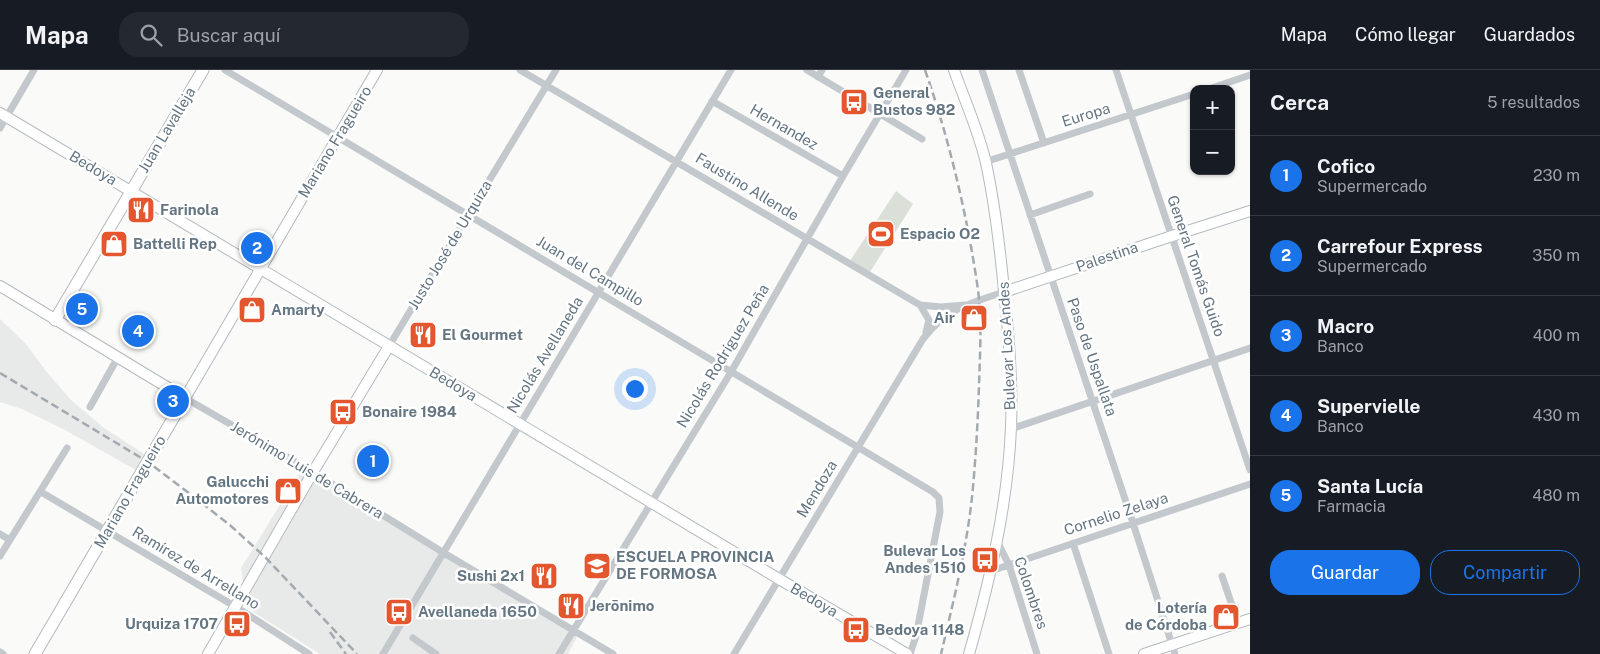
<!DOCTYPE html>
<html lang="es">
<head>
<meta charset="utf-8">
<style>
  body { margin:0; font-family:"Public Sans",sans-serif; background:#242831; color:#f1f3f6 }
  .controls { position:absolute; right:15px; top:15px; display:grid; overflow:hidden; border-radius:10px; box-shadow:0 1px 4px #0004 }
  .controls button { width:45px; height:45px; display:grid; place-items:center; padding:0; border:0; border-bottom:1px solid #363941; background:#171b24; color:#f1f3f6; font:25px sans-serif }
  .you { position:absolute; left:634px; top:318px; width:18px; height:18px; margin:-12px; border:4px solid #fff; border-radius:50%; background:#1a73e8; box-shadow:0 0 0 8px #1a73e833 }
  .badge { display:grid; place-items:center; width:32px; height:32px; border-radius:50%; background:#1a73e8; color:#fff; font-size:16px; font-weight:700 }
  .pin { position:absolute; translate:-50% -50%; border:2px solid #fff; box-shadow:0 1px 5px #0006 }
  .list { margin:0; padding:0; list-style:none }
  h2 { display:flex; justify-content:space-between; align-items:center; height:65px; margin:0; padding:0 20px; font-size:21px }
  h2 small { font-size:16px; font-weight:400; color:#9ea1a6 }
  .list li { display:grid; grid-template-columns:32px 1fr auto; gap:15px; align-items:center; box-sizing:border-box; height:80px; padding:0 20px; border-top:1px solid #363941 }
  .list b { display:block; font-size:19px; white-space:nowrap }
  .list p { margin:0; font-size:16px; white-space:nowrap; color:#9ea1a6 }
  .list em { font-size:16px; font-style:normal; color:#9ea1a6 }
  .actions { display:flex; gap:10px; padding:15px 20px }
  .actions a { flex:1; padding:11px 0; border:1px solid #1a73e8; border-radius:20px; text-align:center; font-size:18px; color:#1a73e8 }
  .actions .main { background:#1a73e8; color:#fff }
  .icon { flex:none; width:28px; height:28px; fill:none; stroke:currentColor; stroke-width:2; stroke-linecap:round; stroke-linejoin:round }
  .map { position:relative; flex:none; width:1250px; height:584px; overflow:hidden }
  header { display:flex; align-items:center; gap:30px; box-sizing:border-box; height:70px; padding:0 25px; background:#171b24; border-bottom:1px solid #363941 }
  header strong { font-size:24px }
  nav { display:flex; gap:28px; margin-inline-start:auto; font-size:18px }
  .search { width:350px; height:45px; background:#242831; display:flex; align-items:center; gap:12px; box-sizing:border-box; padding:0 18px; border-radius:20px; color:#9ea1a6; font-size:19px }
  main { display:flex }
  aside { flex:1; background:#171b24 }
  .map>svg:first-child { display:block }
  .built { fill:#e8e9e9 }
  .green { fill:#dadfd7 }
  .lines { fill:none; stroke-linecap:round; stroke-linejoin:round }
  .secondary-casing { stroke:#b3babf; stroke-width:12 }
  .primary-casing { stroke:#b5babe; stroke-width:13 }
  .street { stroke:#c3c8cc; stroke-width:7 }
  .secondary { stroke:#fff; stroke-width:10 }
  .primary { stroke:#fff; stroke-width:11 }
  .rail { stroke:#a2aab0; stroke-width:2.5; stroke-dasharray:8 4; stroke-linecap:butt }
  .labels { text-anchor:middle; stroke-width:5; stroke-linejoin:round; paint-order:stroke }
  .poi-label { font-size:15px; font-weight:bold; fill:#657683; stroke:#fff; text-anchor:start }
  .street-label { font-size:15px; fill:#657683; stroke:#fff }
</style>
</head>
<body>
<header>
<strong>Mapa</strong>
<div class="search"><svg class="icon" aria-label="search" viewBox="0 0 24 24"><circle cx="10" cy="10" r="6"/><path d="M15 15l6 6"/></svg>Buscar aquí</div>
<nav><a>Mapa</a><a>Cómo llegar</a><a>Guardados</a></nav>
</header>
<main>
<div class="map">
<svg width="1250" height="584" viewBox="0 0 1250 584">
  <rect width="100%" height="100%" fill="#fafaf8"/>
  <path class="built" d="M 0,249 L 25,273 L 46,301 L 71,330 L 104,358 L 146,385 L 136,400 L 65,360 L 22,339 L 0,332 Z
    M 304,396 L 580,561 L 568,584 L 320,584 L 247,538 L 241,498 Z"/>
  <path class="green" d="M 896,121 L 913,134 L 868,205 L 848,194 Z"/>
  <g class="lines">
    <defs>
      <path id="secondary" d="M 954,0 C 965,31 979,62 986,93 C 995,135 1000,178 1004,221 C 1009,266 1013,311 1011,357 C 1008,434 990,510 969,584
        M 0,43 L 779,509 L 907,584
        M 0,216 L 185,328 L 377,0
        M 1004,222 L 1172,166 L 1250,141
        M 208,584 L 313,402 L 389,276
        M 1144,584 L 1250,549"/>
      <path id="primary" d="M 55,250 L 203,0
        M 35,584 L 185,328"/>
    </defs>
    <use href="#secondary" class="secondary-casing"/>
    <use href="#primary" class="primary-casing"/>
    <path class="street" d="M 225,0 L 933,422 L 939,428 L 940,442 L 916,566 L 910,584
      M 520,0 L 920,235 L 941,237 L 965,235
      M 807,0 L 922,69
      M 982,0 L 1133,453 L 1175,584
      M 1019,0 L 1044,73
      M 1116,0 L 1250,400
      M 818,7 L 822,0
      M 1209,19 L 1250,5
      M 712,31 L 843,106
      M 0,58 L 34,0
      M 985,92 L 1194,24
      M 1030,145 L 1090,124
      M 920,235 L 929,250 L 926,262
      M 389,276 L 556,0
      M 185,328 L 313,402 L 444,483 L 613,584
      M 90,337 L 118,287
      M 1011,359 L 1250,278
      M 41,422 L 236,537 L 309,584
      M 0,464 L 10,470
      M 997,471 L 1009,495 L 1037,584
      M 1073,473 L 1109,584
      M 0,486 L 67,378
      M 991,501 L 1250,414
      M 1222,506 L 1238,553
      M 413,568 L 436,584
      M 0,582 L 3,584
      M 383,584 L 731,0
      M 559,584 L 731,302 L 843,106 L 906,0
      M 734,584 L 923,269 C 946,239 970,233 1004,222"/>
    <use href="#secondary" class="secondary"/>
    <use href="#primary" class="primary"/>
    <path class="rail" d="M 925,0 C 949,68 968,149 978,220 C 982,251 980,284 979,315 C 978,349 976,383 973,417 C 968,473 954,529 941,584
      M 0,303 L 148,392 L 194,427 L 231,456 L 265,487 L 357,584
      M 330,562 L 346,584"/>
  </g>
  <defs>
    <symbol id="bus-square" viewBox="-11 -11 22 22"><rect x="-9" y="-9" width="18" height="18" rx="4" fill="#e4572e" stroke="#fff"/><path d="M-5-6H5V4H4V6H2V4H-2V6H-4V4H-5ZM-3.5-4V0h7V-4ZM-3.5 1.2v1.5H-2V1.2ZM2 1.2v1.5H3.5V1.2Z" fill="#fff"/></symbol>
    <symbol id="restaurant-square" viewBox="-11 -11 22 22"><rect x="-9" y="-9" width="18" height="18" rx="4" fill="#e4572e" stroke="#fff"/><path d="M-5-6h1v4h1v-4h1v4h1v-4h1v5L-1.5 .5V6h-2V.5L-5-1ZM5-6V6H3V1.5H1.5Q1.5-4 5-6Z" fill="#fff"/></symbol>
    <symbol id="stadium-square" viewBox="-11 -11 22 22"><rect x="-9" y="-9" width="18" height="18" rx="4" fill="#e4572e" stroke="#fff"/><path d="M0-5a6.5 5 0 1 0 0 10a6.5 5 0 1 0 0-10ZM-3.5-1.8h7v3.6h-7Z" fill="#fff"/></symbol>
    <symbol id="shop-square" viewBox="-11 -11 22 22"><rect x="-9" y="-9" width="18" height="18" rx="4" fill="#e4572e" stroke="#fff"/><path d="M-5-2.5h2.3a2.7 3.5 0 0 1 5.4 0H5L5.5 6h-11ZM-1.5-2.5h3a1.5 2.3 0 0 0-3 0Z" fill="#fff"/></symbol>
    <symbol id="school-square" viewBox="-11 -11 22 22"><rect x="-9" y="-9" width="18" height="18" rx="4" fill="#e4572e" stroke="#fff"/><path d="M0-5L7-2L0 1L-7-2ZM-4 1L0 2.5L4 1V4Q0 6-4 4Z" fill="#fff"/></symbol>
  </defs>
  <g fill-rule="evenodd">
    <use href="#bus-square" x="838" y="16" width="32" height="32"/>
    <use href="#restaurant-square" x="125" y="124" width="32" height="32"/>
    <use href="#stadium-square" x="865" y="148" width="32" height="32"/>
    <use href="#shop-square" x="98" y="158" width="32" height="32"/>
    <use href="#shop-square" x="236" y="224" width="32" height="32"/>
    <use href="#shop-square" x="958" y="232" width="32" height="32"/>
    <use href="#restaurant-square" x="407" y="249" width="32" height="32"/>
    <use href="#bus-square" x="327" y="326" width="32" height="32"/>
    <use href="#shop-square" x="272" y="405" width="32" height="32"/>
    <use href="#bus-square" x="969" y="474" width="32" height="32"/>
    <use href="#school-square" x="581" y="480" width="32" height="32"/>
    <use href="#restaurant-square" x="528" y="490" width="32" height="32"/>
    <use href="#restaurant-square" x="555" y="520" width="32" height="32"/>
    <use href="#bus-square" x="383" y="526" width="32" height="32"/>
    <use href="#shop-square" x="1210" y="531" width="32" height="32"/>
    <use href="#bus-square" x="221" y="538" width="32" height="32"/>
    <use href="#bus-square" x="840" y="544" width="32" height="32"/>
  </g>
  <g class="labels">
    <g class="poi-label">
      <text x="873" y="28">General<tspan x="873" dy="17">Bustos 982</tspan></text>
      <text x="160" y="145">Farinola</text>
      <text x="900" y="169">Espacio O2</text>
      <text x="133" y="179">Battelli Rep</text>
      <text x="271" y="245">Amarty</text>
      <text x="955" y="253" text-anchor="end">Air</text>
      <text x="442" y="270">El Gourmet</text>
      <text x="362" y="347">Bonaire 1984</text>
      <text x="269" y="417" text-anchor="end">Galucchi<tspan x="269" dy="17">Automotores</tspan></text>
      <text x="966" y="486" text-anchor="end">Bulevar Los<tspan x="966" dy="17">Andes 1510</tspan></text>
      <text x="616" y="492">ESCUELA PROVINCIA<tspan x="616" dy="17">DE FORMOSA</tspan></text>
      <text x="525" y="511" text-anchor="end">Sushi 2x1</text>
      <text x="590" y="541">Jerōnimo</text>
      <text x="1207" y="543" text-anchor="end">Lotería<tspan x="1207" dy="17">de Córdoba</tspan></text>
      <text x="418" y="547">Avellaneda 1650</text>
      <text x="218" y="559" text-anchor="end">Urquiza 1707</text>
      <text x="875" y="565">Bedoya 1148</text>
    </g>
    <g class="street-label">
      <text transform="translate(1086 45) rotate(-17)" y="5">Europa</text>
      <text transform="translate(784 57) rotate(30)" y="5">Hernandez</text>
      <text transform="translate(167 60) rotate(-59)" y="5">Juan Lavalleja</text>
      <text transform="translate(335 72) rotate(-59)" y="5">Mariano Fragueiro</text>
      <text transform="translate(93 98) rotate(31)" y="5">Bedoya</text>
      <text transform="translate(747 117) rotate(31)" y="5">Faustino Allende</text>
      <text transform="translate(450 175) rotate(-59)" y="5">Justo José de Urquiza</text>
      <text transform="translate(1107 187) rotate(-19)" y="5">Palestina</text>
      <text transform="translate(1196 196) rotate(71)" y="5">General Tomás Guido</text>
      <text transform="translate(590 201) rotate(31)" y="5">Juan del Campillo</text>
      <text transform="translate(1007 276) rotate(-93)" y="5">Bulevar Los Andes</text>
      <text transform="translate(545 285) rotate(-59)" y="5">Nicolás Avellaneda</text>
      <text transform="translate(723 286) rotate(-59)" y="5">Nicolás Rodríguez Peña</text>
      <text transform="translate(1092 287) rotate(71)" y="5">Paso de Uspallata</text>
      <text transform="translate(453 314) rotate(31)" y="5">Bedoya</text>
      <text transform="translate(307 400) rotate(31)" y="5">Jerónimo Luis de Cabrera</text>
      <text transform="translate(817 419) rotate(-59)" y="5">Mendoza</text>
      <text transform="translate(130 422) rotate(-60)" y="5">Mariano Fragueiro</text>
      <text transform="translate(1116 444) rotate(-18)" y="5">Cornelio Zelaya</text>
      <text transform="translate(196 498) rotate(31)" y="5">Ramírez de Arrellano</text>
      <text transform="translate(1031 523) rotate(71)" y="5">Colombres</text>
      <text transform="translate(814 530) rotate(30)" y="5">Bedoya</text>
    </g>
  </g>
</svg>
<div class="controls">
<button>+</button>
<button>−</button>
</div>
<div class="you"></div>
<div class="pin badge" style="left:373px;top:391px">1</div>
<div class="pin badge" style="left:257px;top:178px">2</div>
<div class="pin badge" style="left:173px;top:331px">3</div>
<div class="pin badge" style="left:138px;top:261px">4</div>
<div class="pin badge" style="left:82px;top:239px">5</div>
</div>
<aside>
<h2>Cerca<small>5 resultados</small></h2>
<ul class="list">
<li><span class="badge">1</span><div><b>Cofico</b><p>Supermercado</p></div><em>230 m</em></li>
<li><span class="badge">2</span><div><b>Carrefour Express</b><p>Supermercado</p></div><em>350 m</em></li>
<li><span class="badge">3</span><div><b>Macro</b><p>Banco</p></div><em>400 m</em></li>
<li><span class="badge">4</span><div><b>Supervielle</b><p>Banco</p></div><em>430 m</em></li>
<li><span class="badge">5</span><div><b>Santa Lucía</b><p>Farmacia</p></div><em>480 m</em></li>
</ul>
<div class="actions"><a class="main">Guardar</a><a>Compartir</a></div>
</aside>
</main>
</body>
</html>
